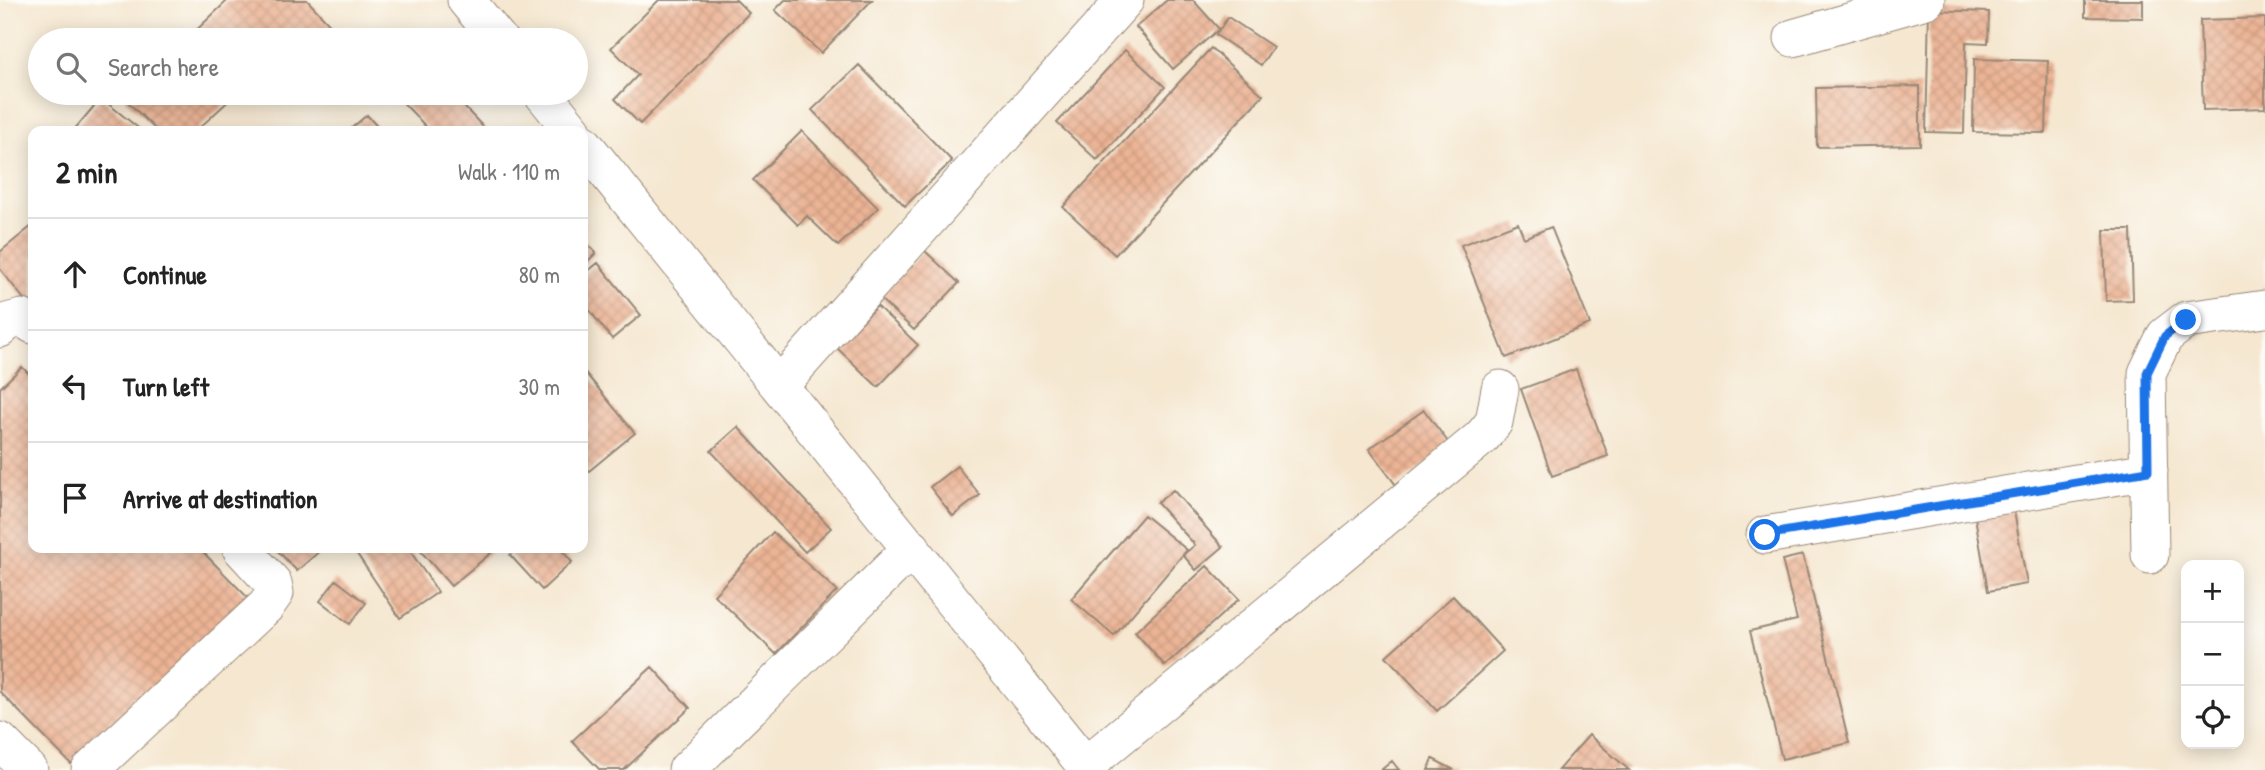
<!DOCTYPE html>
<html lang="en">
<head>
<meta charset="utf-8">
<style>
  body { margin:0; font-family:"Patrick Hand",sans-serif; background:#f2f2f2; color:#222 }
  .controls { position:absolute; right:21px; bottom:21px; display:grid; overflow:hidden; border-radius:14px; box-shadow:0 4px 18px #0003 }
  .controls button { width:63px; height:63px; display:grid; place-items:center; padding:0; border:0; border-bottom:2px solid #e0e0e0; background:#fff; color:#222; font:35px sans-serif }
  .stop { position:absolute; width:21px; height:21px; margin:-16px; border:5px solid #1a73e8; border-radius:50%; background:#fff }
  .stop.end { background:#1a73e8; border-color:#fff; box-shadow:0 2px 7px #0008 }
  .list { margin:0; padding:0; list-style:none }
  h2 { display:flex; justify-content:space-between; align-items:center; height:91px; margin:0; padding:0 28px; font-size:30px }
  h2 small { font-size:23px; font-weight:400; color:#767676 }
  .list li { display:grid; grid-template-columns:46px 1fr auto; gap:21px; align-items:center; box-sizing:border-box; height:112px; padding:0 28px; border-top:2px solid #e0e0e0 }
  .list b { display:block; font-size:26px; white-space:nowrap }
  .list em { font-size:23px; font-style:normal; color:#767676 }
  .icon { flex:none; width:38px; height:38px; fill:none; stroke:currentColor; stroke-width:2; stroke-linecap:round; stroke-linejoin:round }
  .map { position:relative; flex:none; width:2265px; height:770px; overflow:hidden }
  .search { position:absolute; background:#fff; box-shadow:0 4px 18px #0003; left:28px; top:28px; width:560px; height:77px; display:flex; align-items:center; gap:18px; box-sizing:border-box; padding:0 24px; border-radius:38px; color:#767676; font-size:26px }
  .panel { position:absolute; background:#fff; box-shadow:0 4px 18px #0003; left:28px; top:126px; width:560px; height:427px; border-radius:14px }
  .map>svg:first-child { display:block }
  .building { fill:url(#building-cross-hatch) }
  .lines { fill:none; stroke-linecap:round; stroke-linejoin:round }
  .minor-casing { stroke:#988877; stroke-width:39 }
  .minor { stroke:#fff; stroke-width:37 }
  .route { stroke:#1a73e8; stroke-width:9 }
</style>
</head>
<body>
<div class="map">
<svg width="2265" height="770" viewBox="0 0 2265 770">
  <defs>
    <pattern id="building-cross-hatch" width="8" height="8" patternUnits="userSpaceOnUse" patternTransform="scale(1.75)"><rect width="8" height="8" fill="#ecb495"/><path d="M0 0l8 8M0 8l8-8" fill="none" stroke="#cb9b80"/></pattern>
  </defs>
  <rect width="100%" height="100%" fill="#fdfcf7"/>
  <filter id="ink" filterUnits="userSpaceOnUse"><feTurbulence type="fractalNoise" baseFrequency=".0143" numOctaves="2"/><feDisplacementMap in="SourceGraphic" scale="14" xChannelSelector="R" yChannelSelector="G"/><feConvolveMatrix kernelMatrix="1 2 1 2 8 2 1 2 1" color-interpolation-filters="sRGB"/></filter>
  <filter id="wash" filterUnits="userSpaceOnUse"><feTurbulence type="fractalNoise" baseFrequency=".00686" numOctaves="4" result="noise"/><feDisplacementMap in="SourceGraphic" scale="28" xChannelSelector="R" yChannelSelector="G"/><feGaussianBlur stdDeviation="1.57" result="paint"/><feColorMatrix in="noise" values="0 0 0 0 0 0 0 0 0 0 0 0 0 0 0 0 0 1.4 0 .05"/><feComposite in="paint" operator="in"/></filter>
  <g filter="url(#wash)">
    <rect width="100%" height="100%" fill="#f5e7d0"/>
    <g id="blocks">
      <path class="building" d="M 228,0 L 307,0 L 338,33 L 330,40 L 186,40 Z
        M 659,0 L 736,0 L 749,13 L 640,124 L 615,99 L 638,75 L 611,48 Z
        M 785,0 L 872,0 L 821,53 L 775,10 Z
        M 1167,0 L 1193,0 L 1219,29 L 1173,69 L 1136,27 Z
        M 2085,0 L 2143,0 L 2143,18 L 2085,17 Z
        M 1929,10 L 1989,12 L 1988,43 L 1966,42 L 1964,133 L 1926,132 Z
        M 1228,17 L 1273,47 L 1261,65 L 1216,35 Z
        M 2265,18 L 2265,108 L 2203,110 L 2200,20 Z
        M 1211,48 L 1263,95 L 1115,255 L 1063,207 Z
        M 1125,50 L 1165,87 L 1097,160 L 1057,123 Z
        M 1974,59 L 2048,61 L 2046,133 L 1973,132 Z
        M 859,65 L 952,161 L 905,206 L 812,110 Z
        M 1920,86 L 1920,145 L 1817,147 L 1816,88 Z
        M 132,93 L 237,93 L 196,131 L 157,131 L 125,99 Z
        M 394,93 L 451,93 L 487,131 L 430,131 Z
        M 101,98 L 142,131 L 73,131 Z
        M 367,115 L 381,131 L 348,131 Z
        M 802,131 L 878,208 L 838,246 L 807,216 L 798,225 L 753,180 Z
        M 1518,223 L 1524,238 L 1551,227 L 1590,324 L 1506,358 L 1461,245 Z
        M 33,225 L 33,307 L 31,308 L 0,269 L 0,252 Z
        M 2104,230 L 2131,230 L 2133,300 L 2106,301 Z
        M 583,239 L 596,253 L 583,266 Z
        M 924,250 L 959,283 L 914,330 L 879,298 Z
        M 598,263 L 641,315 L 612,339 L 583,302 L 583,275 Z
        M 877,306 L 918,345 L 878,387 L 837,348 Z
        M 22,367 L 33,378 L 33,548 L 199,548 L 251,601 L 76,769 L 0,692 L 0,388 Z
        M 1576,369 L 1608,456 L 1552,476 L 1521,389 Z
        M 583,370 L 635,433 L 583,476 Z
        M 1424,410 L 1451,446 L 1396,485 L 1369,449 Z
        M 738,427 L 831,528 L 805,552 L 711,451 Z
        M 957,466 L 980,495 L 953,516 L 930,487 Z
        M 1173,490 L 1223,547 L 1196,570 L 1183,555 L 1195,545 L 1157,503 Z
        M 2014,511 L 2027,584 L 1988,591 L 1975,517 Z
        M 1144,515 L 1187,550 L 1114,636 L 1071,599 Z
        M 773,532 L 837,591 L 776,654 L 714,595 Z
        M 275,548 L 323,548 L 297,571 Z
        M 353,548 L 408,548 L 438,592 L 400,618 Z
        M 418,548 L 497,548 L 451,586 Z
        M 517,548 L 560,548 L 572,562 L 542,590 L 510,555 Z
        M 1803,555 L 1849,743 L 1782,759 L 1750,631 L 1797,620 L 1782,560 Z
        M 1207,566 L 1239,599 L 1165,666 L 1135,632 Z
        M 336,580 L 366,603 L 350,624 L 320,601 Z
        M 1453,596 L 1503,651 L 1437,711 L 1386,656 Z
        M 652,667 L 690,708 L 624,770 L 600,770 L 572,741 Z
        M 1589,735 L 1629,770 L 1558,770 Z
        M 1433,759 L 1454,770 L 1428,770 Z
        M 1392,761 L 1399,770 L 1381,770 Z"/>
    </g>
  </g>
  <g filter="url(#ink)">
    <use href="#blocks" fill-opacity="0" stroke="#988877" stroke-width="2"/>
    <g class="lines">
      <defs>
        <path id="minor" d="M 466,0 L 499,40
          M 1793,38 L 1926,0
          M 542,93 L 573,131
          M 583,143 L 1089,770
          M 0,329 L 7,322 L 22,318 L 33,325
          M 780,385 L 1125,0
          M 1765,535 L 2149,471
          M 2150,555 L 2147,373 L 2165,336 L 2186,320 L 2265,309
          M 0,741 L 29,770
          M 1085,766 L 1482,437 L 1494,422 L 1500,389
          M 90,770 L 266,606 L 275,593 L 273,583 L 241,548
          M 687,770 L 912,548"/>
      </defs>
      <use href="#minor" class="minor-casing"/>
      <use href="#minor" class="minor"/>
    </g>
  </g>
  <g class="lines" filter="url(#ink)">
    <path class="route" d="M 1765,535 L 2148,471 L 2147,373 L 2165,336 L 2186,320"/>
  </g>
</svg>
<div class="controls">
<button>+</button>
<button>−</button>
<button><svg class="icon" aria-label="locate" viewBox="0 0 24 24"><circle cx="12" cy="12" r="6"/><path d="M12 2v4M12 18v4M2 12h4M18 12h4"/></svg></button>
</div>
<div class="stop" style="left:1765px;top:535px"></div>
<div class="stop end" style="left:2186px;top:320px"></div>
<div class="search"><svg class="icon" aria-label="search" viewBox="0 0 24 24"><circle cx="10" cy="10" r="6"/><path d="M15 15l6 6"/></svg>Search here</div>
<section class="panel">
<h2>2 min<small>Walk · 110 m</small></h2>
<ul class="list">
<li><svg class="icon" aria-label="ahead" viewBox="0 0 24 24"><path d="M12 20V5M6 11l6-6 6 6"/></svg><div><b>Continue</b></div><em>80 m</em></li>
<li><svg class="icon" aria-label="left" viewBox="0 0 24 24"><path d="M17 20v-9H6M10 6l-5 5 5 5"/></svg><div><b>Turn left</b></div><em>30 m</em></li>
<li><svg class="icon" aria-label="arrive" viewBox="0 0 24 24"><path d="M6 21V4h12l-3 4 3 4H6"/></svg><div><b>Arrive at destination</b></div></li>
</ul>
</section>
</div>
</body>
</html>
